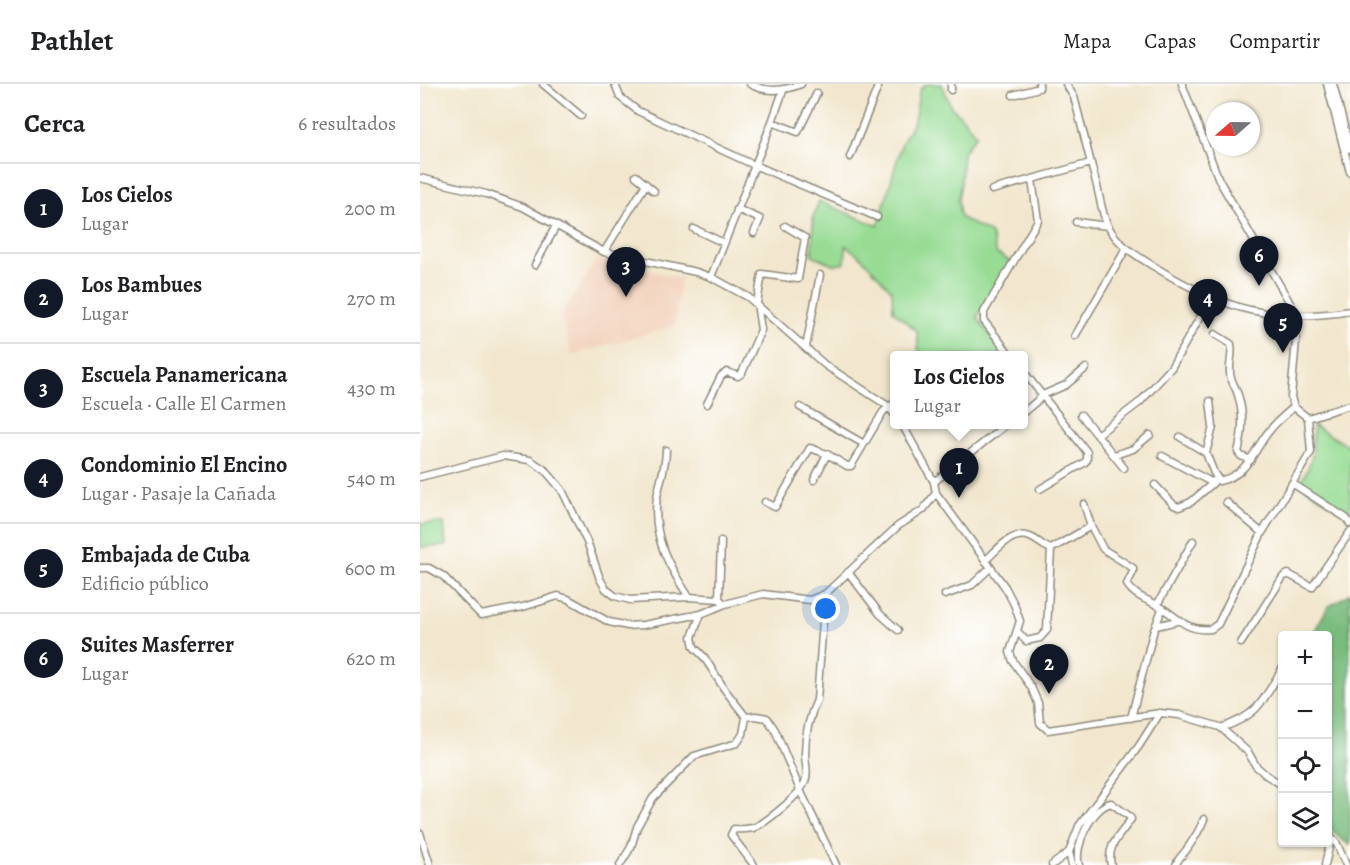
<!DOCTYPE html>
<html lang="es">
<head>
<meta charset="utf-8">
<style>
  body { margin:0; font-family:Alegreya,serif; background:#f2f2f2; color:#202124 }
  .controls { position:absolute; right:18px; bottom:18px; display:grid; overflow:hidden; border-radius:6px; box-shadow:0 2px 4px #0004 }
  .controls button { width:54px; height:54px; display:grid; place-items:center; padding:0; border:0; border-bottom:2px solid #e0e0e0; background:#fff; color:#202124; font:30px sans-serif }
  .compass { position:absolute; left:786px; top:18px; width:54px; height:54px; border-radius:50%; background:#fff; box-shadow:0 2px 4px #0004; rotate:250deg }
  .you { position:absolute; left:406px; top:525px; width:21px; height:21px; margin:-15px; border:4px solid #fff; border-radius:50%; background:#1a73e8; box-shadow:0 0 0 9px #1a73e833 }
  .badge { display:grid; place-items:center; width:39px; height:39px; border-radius:50%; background:#111827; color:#fff; font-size:20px; font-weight:700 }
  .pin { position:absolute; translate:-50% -50px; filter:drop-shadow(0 2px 3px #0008) }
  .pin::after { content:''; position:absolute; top:32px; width:21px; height:18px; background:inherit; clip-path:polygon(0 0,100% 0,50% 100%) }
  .popup { position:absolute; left:470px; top:267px; width:138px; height:78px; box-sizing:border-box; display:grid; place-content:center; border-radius:6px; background:#fff; filter:drop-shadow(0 2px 4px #0005); font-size:20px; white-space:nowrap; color:#757577 }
  .popup b { font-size:22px; color:#202124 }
  .popup::after { content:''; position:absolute; left:50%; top:100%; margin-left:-12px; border:12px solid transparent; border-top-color:#fff }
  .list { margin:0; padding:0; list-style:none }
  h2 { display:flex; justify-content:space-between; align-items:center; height:78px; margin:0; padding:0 24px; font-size:26px }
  h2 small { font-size:20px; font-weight:400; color:#757577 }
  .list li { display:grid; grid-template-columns:39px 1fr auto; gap:18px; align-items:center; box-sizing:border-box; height:90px; padding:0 24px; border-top:2px solid #e0e0e0 }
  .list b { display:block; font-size:22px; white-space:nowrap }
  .list p { margin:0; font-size:20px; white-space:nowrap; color:#757577 }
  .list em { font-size:20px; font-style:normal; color:#757577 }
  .icon { flex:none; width:33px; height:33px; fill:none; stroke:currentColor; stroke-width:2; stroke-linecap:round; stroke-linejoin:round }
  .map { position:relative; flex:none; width:930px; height:781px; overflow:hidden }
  header { display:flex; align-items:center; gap:36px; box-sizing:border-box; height:84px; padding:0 30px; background:#fff; border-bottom:2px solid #e0e0e0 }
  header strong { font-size:28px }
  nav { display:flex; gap:33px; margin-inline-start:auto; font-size:21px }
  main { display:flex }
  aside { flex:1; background:#fff }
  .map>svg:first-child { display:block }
  .built { fill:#f3d4bf }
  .green { fill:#98dc94; stroke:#628460; stroke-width:1.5 }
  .forest { fill:#7abc7e; stroke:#527454; stroke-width:1.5 }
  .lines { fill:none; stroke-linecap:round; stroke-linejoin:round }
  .minor-casing { stroke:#8e897c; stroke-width:9 }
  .minor { stroke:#fff; stroke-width:6 }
</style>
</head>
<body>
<header>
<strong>Pathlet</strong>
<nav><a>Mapa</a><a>Capas</a><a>Compartir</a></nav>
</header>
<main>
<aside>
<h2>Cerca<small>6 resultados</small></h2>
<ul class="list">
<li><span class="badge">1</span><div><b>Los Cielos</b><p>Lugar</p></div><em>200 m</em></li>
<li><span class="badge">2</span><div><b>Los Bambues</b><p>Lugar</p></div><em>270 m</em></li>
<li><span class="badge">3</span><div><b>Escuela Panamericana</b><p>Escuela · Calle El Carmen</p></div><em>430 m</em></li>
<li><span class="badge">4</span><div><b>Condominio El Encino</b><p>Lugar · Pasaje la Cañada</p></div><em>540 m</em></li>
<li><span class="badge">5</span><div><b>Embajada de Cuba</b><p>Edificio público</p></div><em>600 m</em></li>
<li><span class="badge">6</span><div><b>Suites Masferrer</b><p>Lugar</p></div><em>620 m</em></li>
</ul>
</aside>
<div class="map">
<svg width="930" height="781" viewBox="0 0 930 781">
  <rect width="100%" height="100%" fill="#fff"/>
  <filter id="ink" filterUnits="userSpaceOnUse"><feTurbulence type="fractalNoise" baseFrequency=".0167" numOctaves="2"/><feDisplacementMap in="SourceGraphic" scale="12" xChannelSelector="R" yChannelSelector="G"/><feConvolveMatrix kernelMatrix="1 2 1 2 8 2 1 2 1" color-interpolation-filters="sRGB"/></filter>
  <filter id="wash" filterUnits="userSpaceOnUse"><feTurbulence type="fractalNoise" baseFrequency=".008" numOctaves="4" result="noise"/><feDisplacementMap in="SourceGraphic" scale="24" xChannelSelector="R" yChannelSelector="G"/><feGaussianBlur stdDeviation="1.35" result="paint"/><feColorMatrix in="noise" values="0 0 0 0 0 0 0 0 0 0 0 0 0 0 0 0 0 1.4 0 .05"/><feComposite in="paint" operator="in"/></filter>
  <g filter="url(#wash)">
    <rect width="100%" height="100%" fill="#f2e7ce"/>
    <path class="built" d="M 177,175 L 261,194 L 255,242 L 152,271 L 141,231 Z"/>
    <path class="green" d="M 507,0 L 522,0 L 531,23 L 543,34 L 556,51 L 543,68 L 541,99 L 538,115 L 540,133 L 571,150 L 576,169 L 593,179 L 557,233 L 583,271 L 499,271 L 497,247 L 473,227 L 472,207 L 441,173 L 426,162 L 425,179 L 414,181 L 392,171 L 393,133 L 399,117 L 458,142 L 482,59 L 494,37 L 500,5 Z
      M 893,341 L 930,363 L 930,433 L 880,400 C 894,375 894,369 893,341 Z
      M 24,439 L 26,462 L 0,463 L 0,440 Z"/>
    <path class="forest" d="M 930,509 L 930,761 L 918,753 L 908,741 L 908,552 L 892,551 L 908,523 Z"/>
  </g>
  <g filter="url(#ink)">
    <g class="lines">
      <defs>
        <path id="minor" d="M 123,0 L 161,32
          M 195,0 L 200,13 L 218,27 L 334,81 L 457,133
          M 330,0 C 347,9 364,7 381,0
          M 531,0 L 531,6
          M 646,0 L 654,13 C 662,43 669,73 677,102 C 680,115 682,130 688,142 C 698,161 717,172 735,183 C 803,225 851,240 930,227
          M 907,0 L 930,88
          M 913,0 L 930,65
          M 593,11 L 619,4 L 619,0
          M 352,38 L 378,48 L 397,9
          M 430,73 L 459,0
          M 216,92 L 234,107
          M 0,94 L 66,110 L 103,123 L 184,168 L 276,188 L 291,193 L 328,213 L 405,281 L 468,322 L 474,330
          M 572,106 L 671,79
          M 317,125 L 340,135 L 334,149
          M 656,138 L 688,142
          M 274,145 L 304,159
          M 184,168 L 226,100
          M 115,181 L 136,142
          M 291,193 L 352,38 L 363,7
          M 795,250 L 811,260 C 813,270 809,279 810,289 C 810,296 816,303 818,311 C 824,330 823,349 818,368 L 821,372 L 831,376
          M 655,252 L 706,165
          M 386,263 L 400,191
          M 591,272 L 564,237 L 564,228 L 618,136 L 612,96
          M 604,288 L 667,368 L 667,376 L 664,379 L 620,405
          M 287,320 L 301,292 L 307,288 L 318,292 L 322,289 L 341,246 L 337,219 L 342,190 L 378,195 L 385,154 L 365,142
          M 380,323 L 444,360
          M 604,328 L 625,310 L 646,301 L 666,284
          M 661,331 L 704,384
          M 888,334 L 930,321
          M 482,340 L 514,398 L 516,409 L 585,503 L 594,520 L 600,537 L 590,568 L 593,577 L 611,603 L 618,619 L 620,639 L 628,646 L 740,629 L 759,631 L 800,643 L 828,668 L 836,682 L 846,691 L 862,701
          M 677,351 L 720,318 L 751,284 L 791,214
          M 760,353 L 786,369 L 794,389 L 799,397 C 829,391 833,366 850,346 C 857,337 866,330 874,323
          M 246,366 C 246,382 240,397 237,413 C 232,453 248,481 269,513
          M 786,369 L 793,343 L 790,317
          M 694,371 L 713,365 L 730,351
          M 742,372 L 793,399 L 794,397
          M 0,393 L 83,372 L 110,376 L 125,386 L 142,406 L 168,460 L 180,495 L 186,505 L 195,512 L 210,516 L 269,513 L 299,515 L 305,520
          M 394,396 L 407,370
          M 514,398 L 587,340
          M 872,399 L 926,434 L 930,440
          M 735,401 L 754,421 L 759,423 L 771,418 L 793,399
          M 345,418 L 355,423 L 390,364 L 407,370 L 427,382 L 431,382 L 463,328 L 474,319
          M 806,418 L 842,449
          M 664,420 L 671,442 L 683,465 L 713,484 L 713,488 L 707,500 C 713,511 726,515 737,521 C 757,531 764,548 791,545 L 798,540 L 842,449 L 891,368 L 888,334 L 874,323 L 871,313 L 878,233 L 799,96 L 762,0
          M 565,477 C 577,466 592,446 610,453 C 618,456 622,462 631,465 L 671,442
          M 0,484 L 9,484 L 23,492 L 61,531 L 103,523 L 138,512 L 148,515 L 189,538 L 208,542 L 223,541 L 281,530 L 305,520 L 343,510 L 390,516 L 405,510 L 478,442 L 503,426 L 516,409
          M 428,488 L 460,530 L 478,546
          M 525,511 L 552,501 L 570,484
          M 299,515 L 301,457
          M 737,521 L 773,457
          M 281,530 L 272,553 L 274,563 L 284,573 L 305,606 L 326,633 L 336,632 L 347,634 L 355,646 L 380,706 L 416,781
          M 736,542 L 757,537
          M 598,548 L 606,557 L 620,554 L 627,546 L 631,465
          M 821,559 L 863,493 L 868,490 L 892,503 L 930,448
          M 711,634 L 733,549 L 742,525
          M 801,644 C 839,631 843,617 862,585
          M 0,749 L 10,781
          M 908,750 L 917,760 L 926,781
          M 200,781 L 211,763 L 217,743 L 233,714 L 274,672 L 317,659 L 323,650 L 326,633
          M 334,781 L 311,751 L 314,745 C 320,746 327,745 333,744 C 346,739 380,711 385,698 C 389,688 385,680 385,670 C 385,651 389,633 397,616 L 405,510
          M 632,781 L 649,768
          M 652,781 L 649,768 L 659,742 L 719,662 L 740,629
          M 659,781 C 653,763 672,723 691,719 L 709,732 L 711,735 C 701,751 686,761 691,781
          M 756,781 C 758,774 763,771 767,765 C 774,755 780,746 784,735
          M 905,781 L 911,754"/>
      </defs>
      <use href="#minor" class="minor-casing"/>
      <use href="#minor" class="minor"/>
    </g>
  </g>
</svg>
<div class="controls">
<button>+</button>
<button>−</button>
<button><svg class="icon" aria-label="locate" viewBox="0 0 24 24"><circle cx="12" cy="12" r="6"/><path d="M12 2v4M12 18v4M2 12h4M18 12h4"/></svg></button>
<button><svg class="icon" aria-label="layers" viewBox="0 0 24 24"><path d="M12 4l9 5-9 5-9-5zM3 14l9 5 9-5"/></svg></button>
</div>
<svg class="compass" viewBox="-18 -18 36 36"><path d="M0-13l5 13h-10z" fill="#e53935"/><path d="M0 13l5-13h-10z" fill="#757577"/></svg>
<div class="you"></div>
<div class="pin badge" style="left:539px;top:414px">1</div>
<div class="popup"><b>Los Cielos</b>Lugar</div>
<div class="pin badge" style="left:629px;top:610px">2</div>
<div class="pin badge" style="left:206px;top:213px">3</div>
<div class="pin badge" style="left:788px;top:245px">4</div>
<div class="pin badge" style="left:863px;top:269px">5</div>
<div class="pin badge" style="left:839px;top:202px">6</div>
</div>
</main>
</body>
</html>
